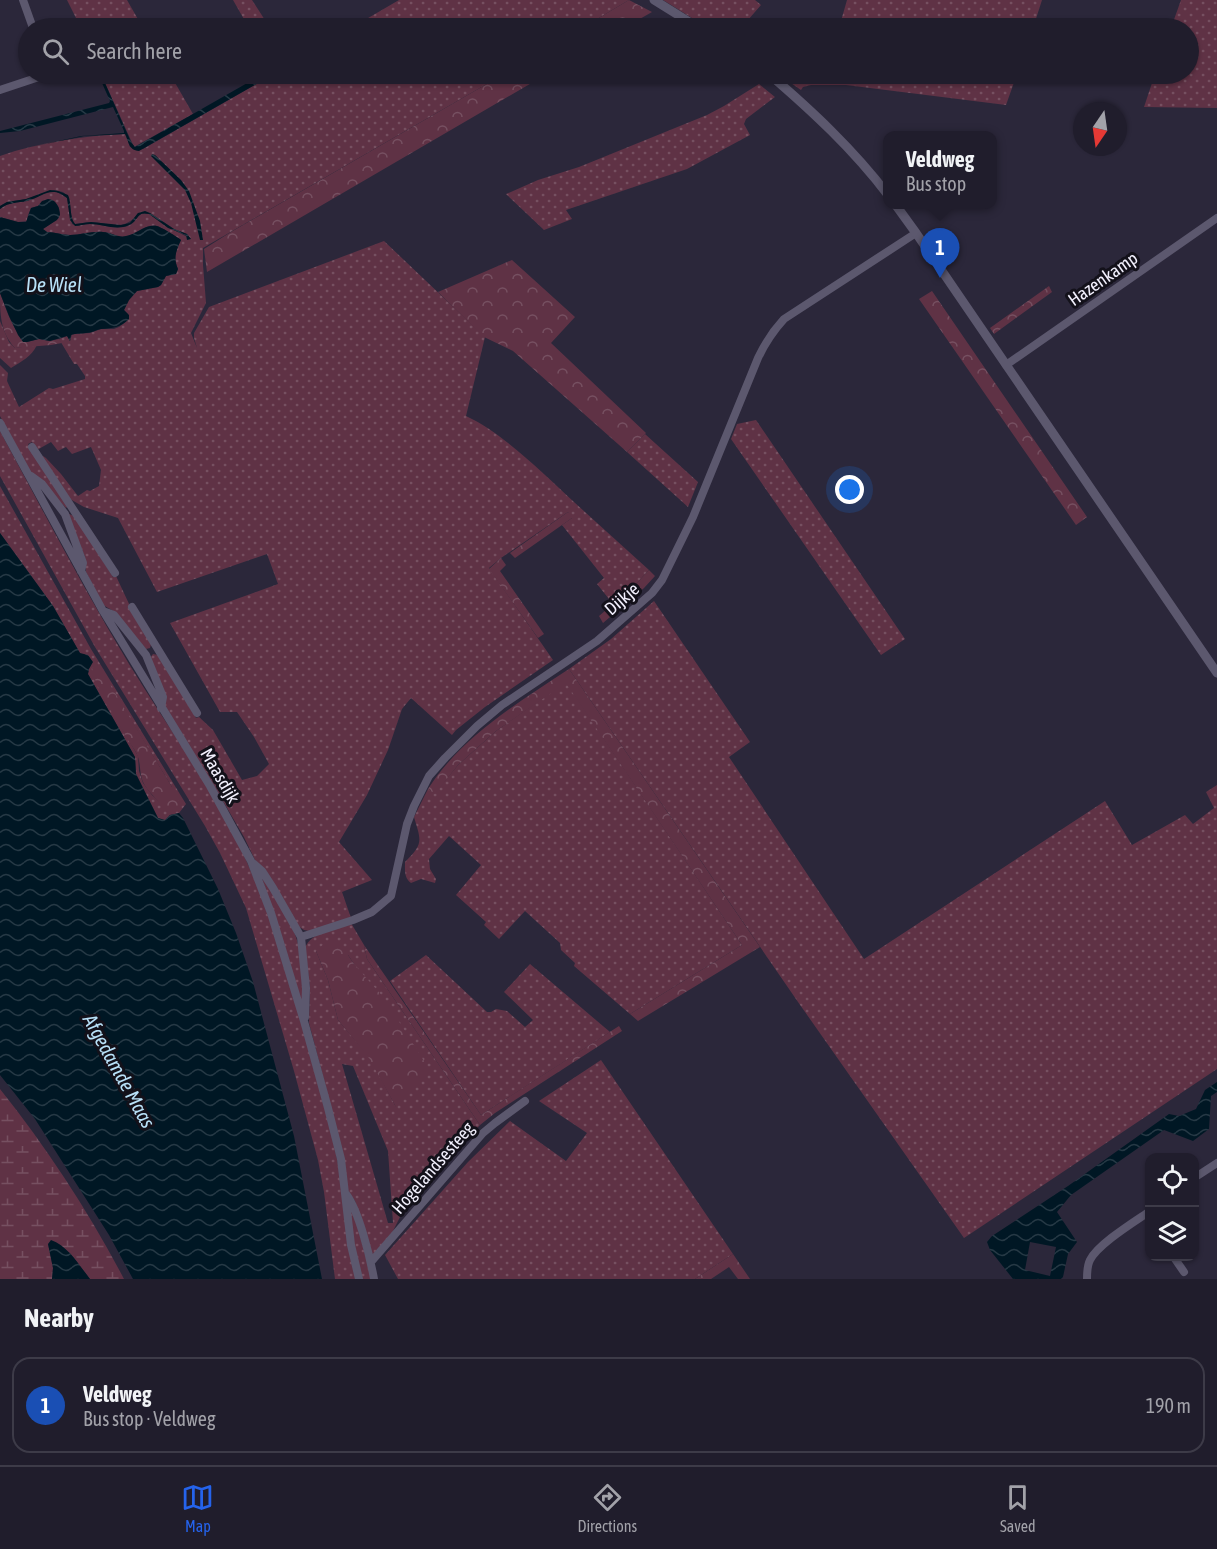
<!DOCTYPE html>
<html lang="en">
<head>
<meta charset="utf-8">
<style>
  body { margin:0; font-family:"Asap Condensed",sans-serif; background:#282634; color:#f1f3f6 }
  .controls { position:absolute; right:18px; bottom:18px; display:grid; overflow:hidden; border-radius:12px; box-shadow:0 2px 4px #0004 }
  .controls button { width:54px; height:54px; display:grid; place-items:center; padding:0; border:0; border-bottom:2px solid #3d3b48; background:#201d2c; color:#f1f3f6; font:30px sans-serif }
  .compass { position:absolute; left:1073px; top:102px; width:54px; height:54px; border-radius:50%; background:#201d2c; box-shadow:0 2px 4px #0004; rotate:193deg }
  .you { position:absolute; left:850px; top:490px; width:21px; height:21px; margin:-15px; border:4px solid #fff; border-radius:50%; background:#1a73e8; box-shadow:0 0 0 9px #1a73e833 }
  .badge { display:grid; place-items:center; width:39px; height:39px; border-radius:50%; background:#2563eb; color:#fff; font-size:20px; font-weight:700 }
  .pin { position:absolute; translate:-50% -50px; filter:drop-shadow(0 2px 3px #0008) }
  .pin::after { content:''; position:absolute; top:32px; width:21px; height:18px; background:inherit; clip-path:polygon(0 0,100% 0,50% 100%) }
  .popup { position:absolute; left:883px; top:131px; width:114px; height:78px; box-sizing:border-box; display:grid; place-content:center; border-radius:12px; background:#201d2c; filter:drop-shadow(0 2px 4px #0005); font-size:20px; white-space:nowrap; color:#a2a2a9 }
  .popup b { font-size:22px; color:#f1f3f6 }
  .popup::after { content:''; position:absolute; left:50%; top:100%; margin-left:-12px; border:12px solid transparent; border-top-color:#201d2c }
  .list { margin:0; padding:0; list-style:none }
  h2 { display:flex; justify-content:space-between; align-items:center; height:78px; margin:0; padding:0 24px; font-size:26px }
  h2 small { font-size:20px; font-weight:400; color:#a2a2a9 }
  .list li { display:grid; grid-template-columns:39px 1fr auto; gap:18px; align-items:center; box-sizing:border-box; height:96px; margin:0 12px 12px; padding:0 12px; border:2px solid #3d3b48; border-radius:18px }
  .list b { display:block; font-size:22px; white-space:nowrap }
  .list p { margin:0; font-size:20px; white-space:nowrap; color:#a2a2a9 }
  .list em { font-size:20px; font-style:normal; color:#a2a2a9 }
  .icon { flex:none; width:33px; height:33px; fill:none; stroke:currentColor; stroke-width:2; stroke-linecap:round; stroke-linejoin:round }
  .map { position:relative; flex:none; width:1217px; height:1279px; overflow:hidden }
  .search { position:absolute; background:#201d2c; box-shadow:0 2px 4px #0004; left:18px; right:18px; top:18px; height:66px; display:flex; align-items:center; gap:15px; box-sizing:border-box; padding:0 21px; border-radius:33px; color:#a2a2a9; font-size:22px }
  .sheet { height:186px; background:#201d2c }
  nav { display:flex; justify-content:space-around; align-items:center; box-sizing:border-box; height:84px; border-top:2px solid #3d3b48; background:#201d2c; font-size:16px; color:#a2a2a9 }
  nav a { display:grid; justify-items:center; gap:3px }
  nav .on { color:#2563eb }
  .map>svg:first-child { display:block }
  .grass { fill:url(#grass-dots); fill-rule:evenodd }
  .forest { fill:url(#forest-crowns) }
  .wetland { fill:url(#wetland-marsh) }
  .water { fill:url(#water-waves); fill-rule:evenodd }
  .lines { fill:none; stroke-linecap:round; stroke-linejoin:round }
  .minor { stroke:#5c586e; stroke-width:8 }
  .tertiary { stroke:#5c586e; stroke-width:9 }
  .labels { text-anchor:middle; stroke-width:6; stroke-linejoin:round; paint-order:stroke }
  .street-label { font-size:18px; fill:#f2f0fd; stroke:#13111a }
  .water-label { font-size:20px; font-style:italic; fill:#b8e1f8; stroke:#13111a }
</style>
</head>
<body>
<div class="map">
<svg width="1217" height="1279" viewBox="0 0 1217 1279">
  <defs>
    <pattern id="grass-dots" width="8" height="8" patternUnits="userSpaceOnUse" patternTransform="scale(1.5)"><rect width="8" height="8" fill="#5f3245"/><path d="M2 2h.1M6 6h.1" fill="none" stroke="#765061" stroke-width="1.8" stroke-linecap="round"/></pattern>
    <pattern id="forest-crowns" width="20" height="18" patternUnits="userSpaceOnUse" patternTransform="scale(1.5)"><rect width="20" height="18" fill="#5f3245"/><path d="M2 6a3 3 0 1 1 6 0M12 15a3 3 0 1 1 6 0" fill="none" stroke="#765061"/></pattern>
    <pattern id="wetland-marsh" width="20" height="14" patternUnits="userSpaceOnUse" patternTransform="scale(1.5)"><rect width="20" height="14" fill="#5f3245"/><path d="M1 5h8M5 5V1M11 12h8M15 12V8" fill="none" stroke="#765061"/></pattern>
    <pattern id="water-waves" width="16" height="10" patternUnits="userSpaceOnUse" patternTransform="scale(1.5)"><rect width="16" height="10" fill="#001724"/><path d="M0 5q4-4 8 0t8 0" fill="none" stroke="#263945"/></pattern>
  </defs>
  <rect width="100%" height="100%" fill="#2b273a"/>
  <path class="grass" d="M 67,0 L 127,0 L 143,28 L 81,28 Z
    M 233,0 L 252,0 L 270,28 L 249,28 Z
    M 399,0 L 629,0 L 582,28 L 351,28 Z
    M 663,0 L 755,0 L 761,5 L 741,28 L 708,28 Z
    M 847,0 L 1042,0 L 1033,28 L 839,28 Z
    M 1181,0 L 1217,0 L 1217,108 L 1144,107 L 1155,74 L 1188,74 L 1188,28 L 1171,28 Z
    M 101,74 L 170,74 L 193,114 L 134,147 Z
    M 274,74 L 504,74 L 203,248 L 203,265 L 206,303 L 191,333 L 197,348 L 194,338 L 194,333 L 209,307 L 384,241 L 485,337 L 466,416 C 503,433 544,474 574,502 C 599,525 624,547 649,570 L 635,585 L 613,604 L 597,584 L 604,578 L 562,525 L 572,518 L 568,512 L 501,558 L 489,568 L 553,660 L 485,707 L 456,730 L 452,735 L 411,698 L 402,709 L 388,750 L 367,795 L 339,842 L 372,880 L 342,892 L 351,918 L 309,931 L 304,930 L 298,926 L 264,870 L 255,860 L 244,837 L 213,784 L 165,709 L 150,658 L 153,654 L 158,655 L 196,718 L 199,717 L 213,730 L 242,780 L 257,776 L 269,764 L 254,737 L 237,712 L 220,712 L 170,623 L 278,584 L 267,554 L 157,592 L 118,518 L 84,507 L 70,499 L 42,457 L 43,456 L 46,458 L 61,474 L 78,496 L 87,490 L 90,491 L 99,486 L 101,470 L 91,447 L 72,454 L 66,447 L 58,451 L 51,442 L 37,450 L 32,442 L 28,444 L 68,506 L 66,508 L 29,470 L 0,416 L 0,365 L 8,373 L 7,381 L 19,407 L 49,388 L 53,389 L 85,379 L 85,376 L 77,364 L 74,364 L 59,339 L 67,336 L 70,341 L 72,334 L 90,333 L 101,329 L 114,329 L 119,327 L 129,319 L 128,314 L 124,310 L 129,300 L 137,291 L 158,287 L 161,285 L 166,276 L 176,274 L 178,269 C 173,258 176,251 181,240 C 177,237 161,227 157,226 C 143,223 135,238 121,237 C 115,236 110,232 103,232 C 92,231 81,235 70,235 C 62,235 55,232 47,232 L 43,229 L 59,218 L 59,208 L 54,201 L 31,208 L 28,215 L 27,221 L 18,222 L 0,217 L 0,209 L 7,204 L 27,201 L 47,192 L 57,192 L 67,198 L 72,224 C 80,227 84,224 91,224 C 104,224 117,231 130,225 C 139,220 136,211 149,214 L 174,230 L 191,239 L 187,234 L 174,229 L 150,213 L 138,213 C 124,233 109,222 90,222 C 85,222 80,224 75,224 L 72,220 L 69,197 L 63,192 L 54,190 L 26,199 L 7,202 L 0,206 L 0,156 C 40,142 82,136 125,134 L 130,147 L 143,149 Z
    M 808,74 L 1017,74 L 1006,105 L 846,85 L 811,85 L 803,87 L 801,90 L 788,81 L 807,78 Z
    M 759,84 L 775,97 L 746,119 L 744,124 L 750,135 L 687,169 L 566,210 L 572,219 L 544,230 L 506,194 L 538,180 L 579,167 L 707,115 L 724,106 Z
    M 0,321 L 9,342 L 15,348 L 37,345 C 31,357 22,361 11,368 L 0,358 Z
    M 756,420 L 905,639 L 881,655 L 731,439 L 737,424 Z
    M 0,431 C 42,509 83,588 129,664 C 170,731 219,796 250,869 C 273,922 288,977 304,1033 C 316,1075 329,1116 337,1159 C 346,1198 350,1239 356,1279 L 335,1279 L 324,1192 L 318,1160 L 294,1071 L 246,908 L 220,853 L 205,826 L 95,647 L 0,476 Z
    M 645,434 L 698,482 L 688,507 L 627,452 Z
    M 0,486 L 91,649 L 186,804 L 179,813 L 170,815 L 165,820 L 158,818 L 136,774 L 135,757 L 88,674 L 89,669 L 53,606 L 0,533 ZM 97,665 L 172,787 L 162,804 L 152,795 L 143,783 L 139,771 L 138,756 L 106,701 Z
    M 69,514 L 74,516 L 113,577 L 116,576 L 130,606 L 128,607 L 151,644 L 150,648 L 146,649 L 115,612 L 103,605 L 86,572 L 85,557 L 68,516 Z
    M 654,601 L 750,742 L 729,757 L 864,959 L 1105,801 L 1132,845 L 1185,815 L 1193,824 L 1214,808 L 1206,792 L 1217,785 L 1217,1069 L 964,1238 L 798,1002 L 569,669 L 611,639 Z
    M 566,682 L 742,945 L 630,1014 L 574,966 L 575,963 L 561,950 L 560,943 L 525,911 L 499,939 L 484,925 L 486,922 L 456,895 L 481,865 L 449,836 L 429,859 L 430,869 L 436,879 L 435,883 L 421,879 L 411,883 C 404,878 405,870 405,862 C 424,843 421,841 414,817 L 428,789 L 435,793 L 458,765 L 496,731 Z
    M 261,875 C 272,894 289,916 296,937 C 304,960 303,985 303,1008 Z
    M 351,923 L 364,945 L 367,959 L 480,1125 L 441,1167 L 400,1217 L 392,1233 L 372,1256 L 355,1201 L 348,1191 L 331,1107 L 309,1023 L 310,987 L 305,948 C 311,932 335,929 351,923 ZM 316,951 L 348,955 L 354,964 L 396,1107 L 370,1058 L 338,1020 L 328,980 ZM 342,1064 L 353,1066 L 388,1151 L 393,1223 L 388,1223 Z
    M 426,955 L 487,1012 L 491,1012 L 496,1009 L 507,1011 L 525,1027 L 533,1020 L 504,992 L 530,964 L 610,1032 L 481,1115 L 390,981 Z
    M 601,1060 L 733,1254 L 695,1279 L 398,1279 L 385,1255 L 468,1162 L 510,1121 L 566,1161 L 587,1133 L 539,1101 Z
    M 349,1202 L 351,1203 L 372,1279 L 362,1279 L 354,1244 Z"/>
  <path class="forest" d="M 629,0 L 652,12 L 624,28 L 582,28 Z
    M 504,74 L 547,74 L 207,272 L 204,249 L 231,232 Z
    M 512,260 L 575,317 L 551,343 L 646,433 L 627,452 L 513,351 L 484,337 L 438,292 Z
    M 1049,286 L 1052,292 L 994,334 L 990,328 Z
    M 932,291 L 1087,517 L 1076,525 L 919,299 Z
    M 0,293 C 7,311 12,330 27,342 L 39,339 L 49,341 L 59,339 L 62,343 L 51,345 L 15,348 C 0,332 0,313 0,293 Z
    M 568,512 L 573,516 L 572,518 L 515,558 L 510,553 Z
    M 501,558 L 506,565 L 500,571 L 544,634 L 538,638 L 489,569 Z
    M 649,570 L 655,576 L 644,588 L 603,623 L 599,616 L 635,585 Z
    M 98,665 L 172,787 L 180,803 L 175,809 L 164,810 C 161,801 149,794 144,784 C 139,774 141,766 138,757 C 136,751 131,745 128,740 C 116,717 97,694 92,668 Z
    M 569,669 L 760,947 L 638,1021 L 630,1014 L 742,945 L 566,683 L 496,731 L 458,765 L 435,794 L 428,789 C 461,737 519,702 569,669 Z
    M 332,937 L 348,955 L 354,964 L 384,998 L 431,1072 L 396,1107 L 369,1058 L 338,1020 L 328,980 L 316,951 Z
    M 364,945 L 481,1115 L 619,1026 L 622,1031 L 495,1113 L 480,1125 L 367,959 Z
    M 733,1254 L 750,1279 L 738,1279 L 729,1267 L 711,1279 L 695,1279 Z"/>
  <path class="wetland" d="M 0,1089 C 47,1148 89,1212 124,1279 L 90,1279 L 70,1253 L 48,1244 L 53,1268 L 52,1279 L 0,1279 Z"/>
  <path class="water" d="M 98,74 L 101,74 L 131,142 L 135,147 L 263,74 L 274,74 L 139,151 C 128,150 129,141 125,134 L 84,136 L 31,147 L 81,136 L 124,133 L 124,131 L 113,107 L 20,131 L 0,133 L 0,131 L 109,103 L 110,101 Z
    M 152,154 L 155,155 L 181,180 L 189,191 L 200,221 L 203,240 L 200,240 L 191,203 L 185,190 L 151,156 Z
    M 50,190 L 58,191 L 68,195 C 72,204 69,217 75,224 L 91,222 L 121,225 L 130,223 L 138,213 L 145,211 L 150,213 L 174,229 L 187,234 L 191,239 L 187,240 L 186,235 L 168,228 L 149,214 C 136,211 139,221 129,225 C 116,231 103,224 90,224 C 84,224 80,226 75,226 L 70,220 L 67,198 C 51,185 43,197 27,201 C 17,203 9,202 0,209 L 0,206 L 7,202 L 26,199 Z
    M 48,199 C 56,199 60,208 60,215 L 57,220 L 43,229 L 47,232 C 55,232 62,235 70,235 C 81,235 92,231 103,232 C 111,232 118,238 126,236 C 137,234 145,224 157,226 C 161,227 178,237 181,240 C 176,251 173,258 178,269 L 176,274 L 166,276 L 161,285 L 158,287 L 137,291 L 129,300 L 124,310 L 129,315 L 129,319 C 120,328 113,328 101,329 C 96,330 91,333 86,333 C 80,334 77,333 71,335 L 70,341 L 67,336 L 50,341 L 39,339 L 27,342 L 23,342 L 18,335 L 9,316 L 0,293 L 0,217 L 18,222 L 26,222 L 31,208 L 38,206 L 42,201 Z
    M 0,533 L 53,606 L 80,653 L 88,655 L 93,662 L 89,669 L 88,674 L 135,757 L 136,774 L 158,818 L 165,820 L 170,815 L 179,813 L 183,818 L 218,889 L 236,933 L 253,982 L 294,1136 L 322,1279 L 133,1279 L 109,1235 L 35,1119 L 0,1075 Z
    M 1217,1082 L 1217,1092 L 1211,1096 L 1209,1129 L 1193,1141 L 1164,1130 L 1071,1195 L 1057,1212 L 1077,1242 L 1068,1254 L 1063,1277 L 1061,1279 L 1013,1279 L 990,1250 L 987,1242 L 992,1236 L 1068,1186 L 1169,1114 L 1179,1116 L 1196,1109 L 1205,1090 ZM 1030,1242 L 1056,1247 L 1050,1276 L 1025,1270 Z
    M 51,1240 C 68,1246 79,1265 90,1279 L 52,1279 L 53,1268 L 48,1244 Z"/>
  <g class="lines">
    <path class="minor" d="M 23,0 L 33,28
      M 0,90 L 48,74
      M 1006,365 L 1217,218
      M 0,423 L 103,611 L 210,786 L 251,861 L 271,913 L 304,1021 L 328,1108 L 341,1159 L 351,1245 L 359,1279
      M 32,447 L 115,573
      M 31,476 L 42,484 L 65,514 L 83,563 L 81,571
      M 132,607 L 197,713
      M 103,611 L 114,615 L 146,655 L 163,697 L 161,708
      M 254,864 L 262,871 L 273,888 L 301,937 L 306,988 L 305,1017
      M 301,937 L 353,920 L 372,912 L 391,896 L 407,824 L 414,806 L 429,776 L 445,758 L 477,726 L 502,705 L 597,641 L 652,593 L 662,580 L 693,517 L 758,358 C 765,343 773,331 784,319 L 916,233
      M 1194,1178 L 1217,1163
      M 346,1194 C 359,1211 370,1257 374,1279
      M 1173,1256 L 1184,1272
      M 371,1262 L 483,1133 L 495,1123 L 525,1101
      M 1087,1279 C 1087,1273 1087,1266 1090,1260 C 1098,1244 1134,1222 1150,1211"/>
    <path class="tertiary" d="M 654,0 L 699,28
      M 769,74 C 812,111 853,149 888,195
      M 895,204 L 916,233 L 1217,673"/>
  </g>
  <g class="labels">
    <g class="street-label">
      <text transform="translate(1103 279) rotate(-35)" y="6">Hazenkamp</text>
      <text transform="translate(622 599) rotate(-41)" y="6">Dijkje</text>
      <text transform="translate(220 776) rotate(60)" y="6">Maasdijk</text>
      <text transform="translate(433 1168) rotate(-49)" y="6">Hogelandsesteeg</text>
    </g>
    <g class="water-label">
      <text x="54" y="292">De Wiel</text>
      <text transform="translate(119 1071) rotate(61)" y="7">Afgedamde Maas</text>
    </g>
  </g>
</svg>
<div class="controls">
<button><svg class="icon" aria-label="locate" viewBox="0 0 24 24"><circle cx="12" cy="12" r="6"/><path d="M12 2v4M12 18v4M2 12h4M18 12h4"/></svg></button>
<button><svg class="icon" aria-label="layers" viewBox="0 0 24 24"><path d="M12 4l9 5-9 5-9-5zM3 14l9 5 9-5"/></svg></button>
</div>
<svg class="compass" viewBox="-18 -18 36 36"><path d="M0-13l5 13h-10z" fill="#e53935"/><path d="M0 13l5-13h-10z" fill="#a2a2a9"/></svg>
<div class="you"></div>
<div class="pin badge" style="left:940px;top:278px;background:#1a4fb4">1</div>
<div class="popup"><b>Veldweg</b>Bus stop</div>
<div class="search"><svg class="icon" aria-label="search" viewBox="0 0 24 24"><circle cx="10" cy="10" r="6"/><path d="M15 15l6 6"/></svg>Search here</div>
</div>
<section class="sheet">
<h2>Nearby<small></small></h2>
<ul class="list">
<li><span class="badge" style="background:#1a4fb4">1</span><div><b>Veldweg</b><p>Bus stop · Veldweg</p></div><em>190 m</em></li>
</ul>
</section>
<nav>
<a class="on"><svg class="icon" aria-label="map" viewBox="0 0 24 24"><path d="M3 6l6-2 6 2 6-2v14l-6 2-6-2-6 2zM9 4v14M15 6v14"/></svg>Map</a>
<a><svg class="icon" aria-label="directions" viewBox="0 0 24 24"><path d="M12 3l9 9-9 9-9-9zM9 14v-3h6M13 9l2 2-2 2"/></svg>Directions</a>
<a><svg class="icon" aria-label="saved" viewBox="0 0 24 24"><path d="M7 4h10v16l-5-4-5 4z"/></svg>Saved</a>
</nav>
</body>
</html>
